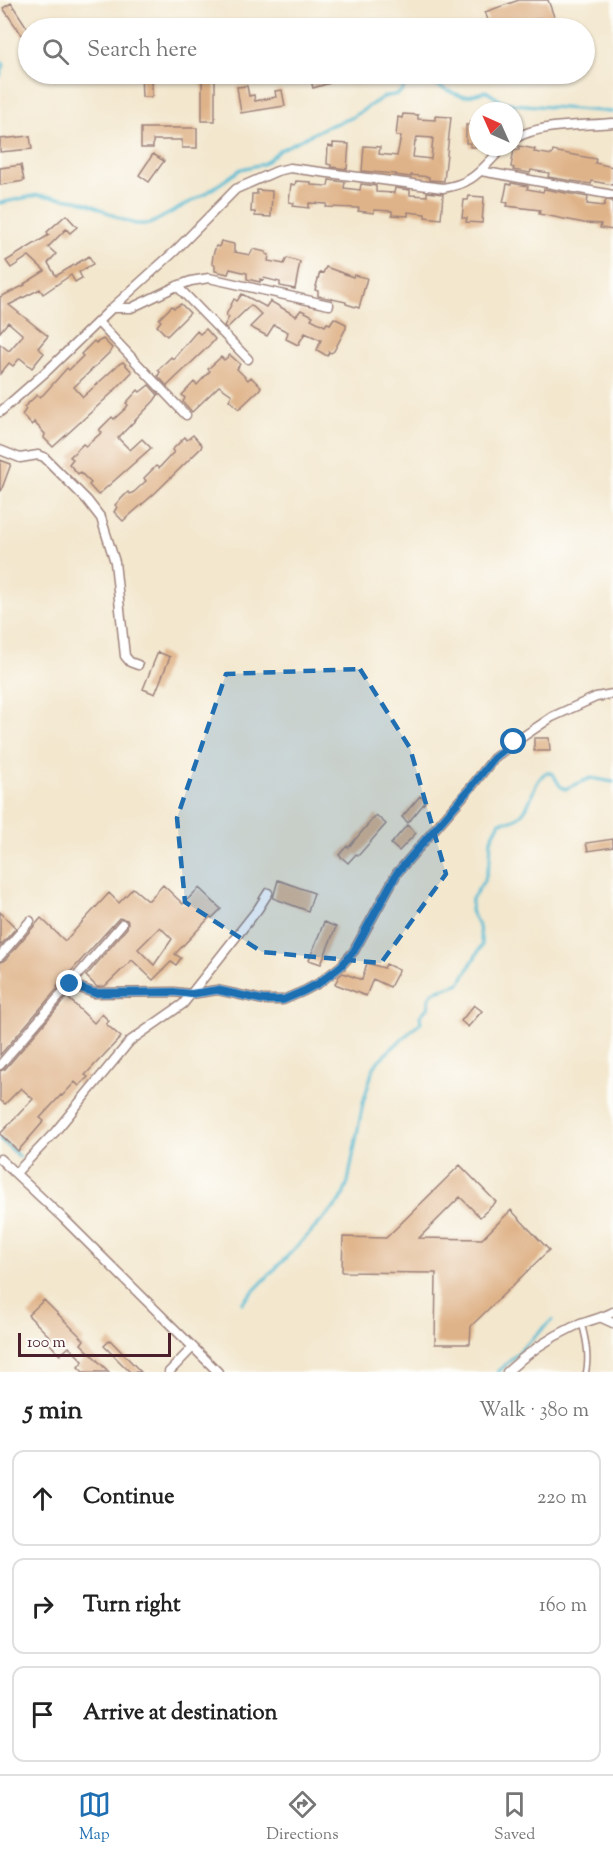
<!DOCTYPE html>
<html lang="en">
<head>
<meta charset="utf-8">
<style>
  body { margin:0; font-family:"Sorts Mill Goudy",serif; background:#f2f2f2; color:#222 }
  .compass { position:absolute; left:469px; top:102px; width:54px; height:54px; border-radius:50%; background:#fff; box-shadow:0 2px 4px #0004; rotate:315deg }
  .scale { position:absolute; left:18px; bottom:15px; width:153px; box-sizing:border-box; padding-left:6px; border:3px solid #4a1f2b; border-top:0; font-size:16px; line-height:21px; white-space:nowrap; color:#4a1f2b; -webkit-text-stroke:4px #fdfcf7; paint-order:stroke }
  .stop { position:absolute; width:18px; height:18px; margin:-14px; border:4px solid #1f6fb2; border-radius:50%; background:#fff }
  .stop.end { background:#1f6fb2; border-color:#fff; box-shadow:0 2px 6px #0008 }
  .list { margin:0; padding:0; list-style:none }
  h2 { display:flex; justify-content:space-between; align-items:center; height:78px; margin:0; padding:0 24px; font-size:26px }
  h2 small { font-size:20px; font-weight:400; color:#767676 }
  .list li { display:grid; grid-template-columns:39px 1fr auto; gap:18px; align-items:center; box-sizing:border-box; height:96px; margin:0 12px 12px; padding:0 12px; border:2px solid #e0e0e0; border-radius:12px }
  .list b { display:block; font-size:22px; white-space:nowrap }
  .list em { font-size:20px; font-style:normal; color:#767676 }
  .icon { flex:none; width:33px; height:33px; fill:none; stroke:currentColor; stroke-width:2; stroke-linecap:round; stroke-linejoin:round }
  .map { position:relative; flex:none; width:613px; height:1372px; overflow:hidden }
  .search { position:absolute; background:#fff; box-shadow:0 2px 4px #0004; left:18px; right:18px; top:18px; height:66px; display:flex; align-items:center; gap:15px; box-sizing:border-box; padding:0 21px; border-radius:33px; color:#767676; font-size:22px }
  .sheet { height:402px; background:#fff }
  nav { display:flex; justify-content:space-around; align-items:center; box-sizing:border-box; height:84px; border-top:2px solid #e0e0e0; background:#fff; font-size:16px; color:#767676 }
  nav a { display:grid; justify-items:center; gap:3px }
  nav .on { color:#1f6fb2 }
  .map>svg:first-child { display:block }
  .lines { fill:none; stroke-linecap:round; stroke-linejoin:round }
  .stream { stroke:#54bad2; stroke-width:3 }
  .building { fill:#dfb389; fill-rule:evenodd }
  .service-casing { stroke:#9e837c; stroke-width:7 }
  .minor-casing { stroke:#9e837c; stroke-width:11 }
  .service { stroke:#fff; stroke-width:4 }
  .minor { stroke:#fff; stroke-width:8 }
  .route { stroke:#1f6fb2; stroke-width:8 }
  .marked { fill:#1f6fb2; fill-opacity:0.2; stroke:#1f6fb2; stroke-width:4.5; stroke-dasharray:12 8; stroke-linejoin:round }
</style>
</head>
<body>
<div class="map">
<svg width="613" height="1372" viewBox="0 0 613 1372">
  <rect width="100%" height="100%" fill="#fdfcf7"/>
  <filter id="ink" filterUnits="userSpaceOnUse"><feTurbulence type="fractalNoise" baseFrequency=".0167" numOctaves="2"/><feDisplacementMap in="SourceGraphic" scale="12" xChannelSelector="R" yChannelSelector="G"/><feConvolveMatrix kernelMatrix="1 2 1 2 8 2 1 2 1" color-interpolation-filters="sRGB"/></filter>
  <filter id="wash" filterUnits="userSpaceOnUse"><feTurbulence type="fractalNoise" baseFrequency=".008" numOctaves="4" result="noise"/><feDisplacementMap in="SourceGraphic" scale="24" xChannelSelector="R" yChannelSelector="G"/><feGaussianBlur stdDeviation="1.35" result="paint"/><feColorMatrix in="noise" values="0 0 0 0 0 0 0 0 0 0 0 0 0 0 0 0 0 1.4 0 .05"/><feComposite in="paint" operator="in"/></filter>
  <g filter="url(#wash)">
    <rect width="100%" height="100%" fill="#f3e7ce"/>
    <g class="lines">
      <path class="stream" d="M 0,60 L 4,65 L 0,76
        M 0,203 L 38,195 L 77,200 L 90,204 L 123,220 L 136,224 L 150,224 L 205,194 L 241,169 L 263,164 L 280,150 L 326,127 L 351,118 L 383,97 L 398,94 L 403,90 L 404,85 L 411,79 C 429,77 445,92 462,96 C 470,97 479,93 486,91 L 501,101 L 513,104 L 613,112
        M 0,1139 L 20,1157
        M 242,1303 L 335,1207 L 343,1196 L 348,1182 L 363,1103 L 373,1069 L 379,1060 L 421,1022 L 420,1016 L 429,1006 L 429,998 L 433,992 L 460,983 L 482,945 L 479,927 L 471,911 L 472,899 L 485,879 L 490,860 L 491,839 L 500,822 C 505,821 510,821 514,819 C 534,811 529,783 547,772 L 553,774 L 560,786 L 565,789 L 591,778 L 613,782
        M 498,1372 L 552,1320"/>
    </g>
    <g id="blocks">
      <path class="building" d="M 519,0 L 548,0 L 558,28 L 544,28 L 540,18 L 511,28 L 466,28 L 488,20 L 485,12 Z
        M 11,3 L 28,29 L 28,33 L 23,37 L 3,8 Z
        M 141,74 L 152,74 L 152,97 L 142,97 Z
        M 202,74 L 215,74 L 215,121 L 202,121 Z
        M 318,74 L 328,74 L 330,83 L 313,88 L 310,76 Z
        M 247,86 L 249,96 L 254,95 L 255,101 L 276,97 L 275,91 L 282,90 L 285,106 L 241,113 L 237,87 Z
        M 403,114 L 418,115 L 418,119 L 435,120 L 435,116 L 451,117 L 444,181 L 429,180 L 429,177 L 411,175 L 411,177 L 395,175 L 396,174 L 362,171 L 364,146 L 380,147 L 379,154 L 397,156 L 401,136 L 396,136 L 398,117 L 402,118 ZM 417,137 L 433,138 L 431,159 L 413,157 L 415,141 L 416,141 Z
        M 470,121 L 478,121 L 478,147 L 470,147 L 470,143 L 466,143 L 466,125 L 470,125 Z
        M 141,128 L 197,128 L 197,148 L 182,148 L 182,140 L 153,140 L 153,148 L 141,148 Z
        M 30,136 L 32,149 L 0,152 L 0,139 Z
        M 333,143 L 349,144 L 347,169 L 331,167 L 331,165 L 327,164 L 328,146 L 333,147 Z
        M 519,146 L 535,149 L 534,152 L 552,155 L 553,151 L 596,159 L 595,163 L 613,167 L 613,185 L 592,181 L 591,184 L 548,177 L 549,173 L 531,170 L 530,173 L 513,170 L 514,168 L 511,167 L 514,149 L 519,150 Z
        M 153,154 L 164,161 L 149,182 L 139,175 Z
        M 21,165 L 24,181 L 0,185 L 0,168 Z
        M 329,180 L 345,182 L 344,188 L 360,190 L 361,184 L 376,186 L 376,192 L 394,193 L 395,188 L 410,190 L 410,195 L 427,196 L 427,192 L 443,194 L 441,219 L 425,217 L 425,214 L 408,212 L 408,216 L 392,215 L 392,211 L 374,210 L 374,213 L 358,211 L 359,208 L 326,207 L 327,204 L 309,203 L 309,208 L 293,206 L 294,203 L 289,202 L 291,184 L 295,185 L 296,181 L 311,182 L 311,185 L 328,186 Z
        M 511,183 L 528,186 L 527,189 L 543,192 L 544,189 L 588,197 L 587,204 L 604,206 L 606,200 L 613,201 L 613,230 L 600,228 L 601,224 L 584,223 L 539,214 L 540,210 L 507,206 L 508,203 L 503,202 L 505,194 L 507,184 L 511,185 Z
        M 257,190 L 272,191 L 271,217 L 255,216 L 255,212 L 251,212 L 252,194 L 257,194 Z
        M 469,196 L 484,197 L 482,223 L 466,222 L 467,218 L 462,218 L 464,200 L 468,200 Z
        M 66,215 L 77,227 L 70,233 L 66,229 L 48,247 L 56,254 L 48,263 L 56,276 L 89,256 L 93,264 L 79,272 L 82,278 L 75,282 L 71,275 L 43,294 L 40,289 L 9,305 L 48,336 L 38,348 L 44,353 L 32,368 L 20,358 L 13,366 L 9,363 L 0,374 L 0,344 L 9,351 L 23,335 L 8,322 L 0,332 L 0,297 L 25,285 L 24,284 L 45,271 L 29,256 L 11,268 L 6,261 L 49,235 L 47,232 Z
        M 221,241 L 234,244 L 234,252 L 250,255 L 253,249 L 266,252 L 266,254 L 269,255 L 268,261 L 284,264 L 287,258 L 300,262 L 295,289 L 280,286 L 280,282 L 264,278 L 263,280 L 260,279 L 260,282 L 247,279 L 247,273 L 230,269 L 228,274 L 215,271 L 215,265 L 212,264 L 213,255 L 216,246 L 219,247 Z
        M 326,267 L 353,277 L 354,275 L 367,278 L 359,308 L 346,304 L 346,302 L 318,296 L 318,291 L 315,290 L 320,272 L 323,273 Z
        M 242,294 L 266,307 L 270,301 L 296,316 L 301,310 L 313,316 L 311,319 L 325,326 L 327,323 L 330,324 L 334,318 L 346,324 L 346,328 L 334,351 L 331,353 L 329,352 L 327,356 L 317,350 L 321,340 L 305,333 L 298,345 L 286,339 L 288,332 L 274,325 L 267,336 L 250,327 L 262,315 L 251,305 L 227,328 L 224,326 L 229,317 L 226,315 L 234,299 L 237,301 Z
        M 181,304 L 190,313 L 167,336 L 157,326 L 161,321 L 159,319 L 172,306 L 174,308 Z
        M 206,329 L 215,339 L 213,342 L 167,386 L 158,376 L 160,372 L 158,370 L 171,357 L 173,359 L 197,331 L 200,334 Z
        M 103,339 L 112,348 L 110,352 L 74,387 L 83,397 L 119,364 L 123,362 L 132,372 L 112,393 L 53,447 L 44,438 L 45,434 L 34,422 L 32,425 L 22,415 L 26,409 L 24,407 L 37,395 L 39,397 L 43,395 L 67,368 L 69,370 L 83,356 L 81,354 L 94,341 L 96,343 Z
        M 230,355 L 240,364 L 237,369 L 248,380 L 251,377 L 261,387 L 259,390 L 239,409 L 229,400 L 232,395 L 219,386 L 192,412 L 183,402 L 185,398 L 182,395 L 194,382 L 197,385 L 210,371 L 208,369 L 221,357 L 224,360 Z
        M 149,385 L 158,395 L 154,401 L 118,438 L 130,450 L 142,439 L 151,448 L 98,495 L 89,485 L 91,483 L 80,472 L 78,474 L 69,464 L 73,459 L 70,457 L 83,444 L 86,446 L 102,432 L 99,430 L 112,417 L 114,419 L 126,408 L 128,405 L 126,403 L 138,390 L 140,392 Z
        M 193,435 L 202,445 L 201,448 L 154,494 L 123,521 L 114,512 L 117,507 L 115,505 L 128,492 L 130,494 L 134,492 L 146,481 L 144,478 L 156,466 L 159,468 L 171,455 L 174,452 L 172,450 L 185,437 L 187,440 Z
        M 0,460 L 11,464 L 1,491 L 0,491 Z
        M 158,652 L 170,657 L 155,694 L 143,689 Z
        M 534,738 L 549,738 L 550,751 L 534,751 Z
        M 420,796 L 426,801 L 408,823 L 402,817 Z
        M 376,815 L 386,824 L 358,856 L 356,854 L 348,863 L 339,855 L 347,846 L 348,848 Z
        M 407,825 L 416,833 L 399,851 L 391,844 Z
        M 613,839 L 613,847 L 588,851 L 586,843 Z
        M 278,880 L 314,893 L 308,911 L 273,898 Z
        M 163,885 L 183,904 L 199,888 L 221,909 L 212,918 L 210,917 L 175,954 L 181,958 L 176,965 L 171,962 L 153,980 L 132,960 L 105,986 L 97,987 L 86,976 L 127,928 L 128,922 L 127,920 L 119,918 L 57,987 L 58,988 L 0,1055 L 0,962 L 5,960 L 41,918 L 65,941 L 109,893 L 119,903 L 133,888 L 147,900 L 149,900 ZM 160,927 L 172,939 L 154,965 L 138,949 Z
        M 0,912 L 16,928 L 0,946 Z
        M 324,922 L 336,927 L 321,964 L 309,960 Z
        M 367,963 L 384,968 L 386,964 L 399,970 L 390,987 L 373,979 L 366,996 L 335,984 L 339,976 L 343,973 L 362,980 Z
        M 67,997 L 94,1023 L 102,1014 L 109,1021 L 106,1024 L 121,1037 L 85,1075 L 88,1077 L 79,1086 L 75,1082 L 62,1096 L 61,1095 L 40,1118 L 44,1121 L 18,1151 L 0,1134 L 33,1099 L 21,1088 L 5,1104 L 0,1100 L 0,1071 L 5,1069 Z
        M 474,1005 L 482,1011 L 468,1027 L 461,1021 Z
        M 460,1165 L 496,1202 L 480,1217 L 460,1197 L 419,1238 L 482,1239 L 511,1210 L 549,1250 L 471,1326 L 470,1344 L 435,1344 L 436,1273 L 342,1272 L 343,1237 L 386,1238 Z
        M 44,1300 L 84,1340 L 81,1344 L 109,1372 L 83,1372 L 78,1367 L 83,1361 L 69,1347 L 60,1355 L 48,1342 L 51,1338 L 28,1315 Z
        M 110,1340 L 141,1372 L 130,1372 L 104,1346 Z"/>
    </g>
  </g>
  <g filter="url(#ink)">
    <use href="#blocks" fill-opacity="0" stroke="#9e837c" stroke-width="1.5"/>
    <g class="lines">
      <defs>
        <path id="service" d="M 582,1325 C 586,1339 589,1358 586,1372"/>
        <path id="minor" d="M 514,139 C 539,123 584,126 613,123
          M 481,171 L 613,195
          M 177,286 L 248,359
          M 112,308 L 131,308 L 177,286 L 191,281 L 209,278 L 329,305
          M 98,322 L 186,415
          M 0,412 L 49,369 L 112,308 L 175,251 L 236,189 L 277,171 L 290,168 L 443,188 C 477,183 481,168 504,147
          M 0,450 L 20,458 L 38,455 L 44,457 L 87,500 L 101,518 L 115,562 L 125,656 L 130,662 L 138,665
          M 0,956 L 30,921
          M 70,984 L 94,993 L 174,992 L 191,994 L 217,990 L 263,1000 L 283,1000 L 304,991 L 319,983 L 341,966 L 354,951 L 397,873 L 472,786 L 494,758 L 515,742 L 552,717 L 596,697 L 613,694
          M 0,1065 L 122,924
          M 0,1159 L 63,1218 L 218,1372
          M 16,1173 L 55,1132 L 130,1041 L 183,1004 L 258,909 L 268,893
          M 602,1318 L 613,1323
          M 169,1372 L 193,1347
          M 507,1372 C 526,1354 549,1338 573,1327 C 586,1321 600,1319 613,1312"/>
      </defs>
      <use href="#service" class="service-casing"/>
      <use href="#minor" class="minor-casing"/>
      <use href="#service" class="service"/>
      <use href="#minor" class="minor"/>
    </g>
  </g>
  <g class="lines" filter="url(#ink)">
    <path class="route" d="M 70,984 L 94,993 L 174,992 L 191,994 L 217,990 L 263,1000 L 283,1000 L 304,991 L 319,983 L 341,966 L 354,951 L 397,873 L 472,786 L 494,758 L 514,742"/>
  </g>
  <path class="marked" d="M 360,669 L 410,748 L 446,874 L 381,963 L 262,952 L 185,902 L 177,818 L 226,674 Z"/>
</svg>
<svg class="compass" viewBox="-18 -18 36 36"><path d="M0-13l5 13h-10z" fill="#e53935"/><path d="M0 13l5-13h-10z" fill="#767676"/></svg>
<div class="scale">100 m</div>
<div class="stop" style="left:514px;top:742px"></div>
<div class="stop end" style="left:70px;top:984px"></div>
<div class="search"><svg class="icon" aria-label="search" viewBox="0 0 24 24"><circle cx="10" cy="10" r="6"/><path d="M15 15l6 6"/></svg>Search here</div>
</div>
<section class="sheet">
<h2>5 min<small>Walk · 380 m</small></h2>
<ul class="list">
<li><svg class="icon" aria-label="ahead" viewBox="0 0 24 24"><path d="M12 20V5M6 11l6-6 6 6"/></svg><div><b>Continue</b></div><em>220 m</em></li>
<li><svg class="icon" aria-label="right" viewBox="0 0 24 24"><path d="M7 20v-9h11M14 6l5 5-5 5"/></svg><div><b>Turn right</b></div><em>160 m</em></li>
<li><svg class="icon" aria-label="arrive" viewBox="0 0 24 24"><path d="M6 21V4h12l-3 4 3 4H6"/></svg><div><b>Arrive at destination</b></div></li>
</ul>
</section>
<nav>
<a class="on"><svg class="icon" aria-label="map" viewBox="0 0 24 24"><path d="M3 6l6-2 6 2 6-2v14l-6 2-6-2-6 2zM9 4v14M15 6v14"/></svg>Map</a>
<a><svg class="icon" aria-label="directions" viewBox="0 0 24 24"><path d="M12 3l9 9-9 9-9-9zM9 14v-3h6M13 9l2 2-2 2"/></svg>Directions</a>
<a><svg class="icon" aria-label="saved" viewBox="0 0 24 24"><path d="M7 4h10v16l-5-4-5 4z"/></svg>Saved</a>
</nav>
</body>
</html>
